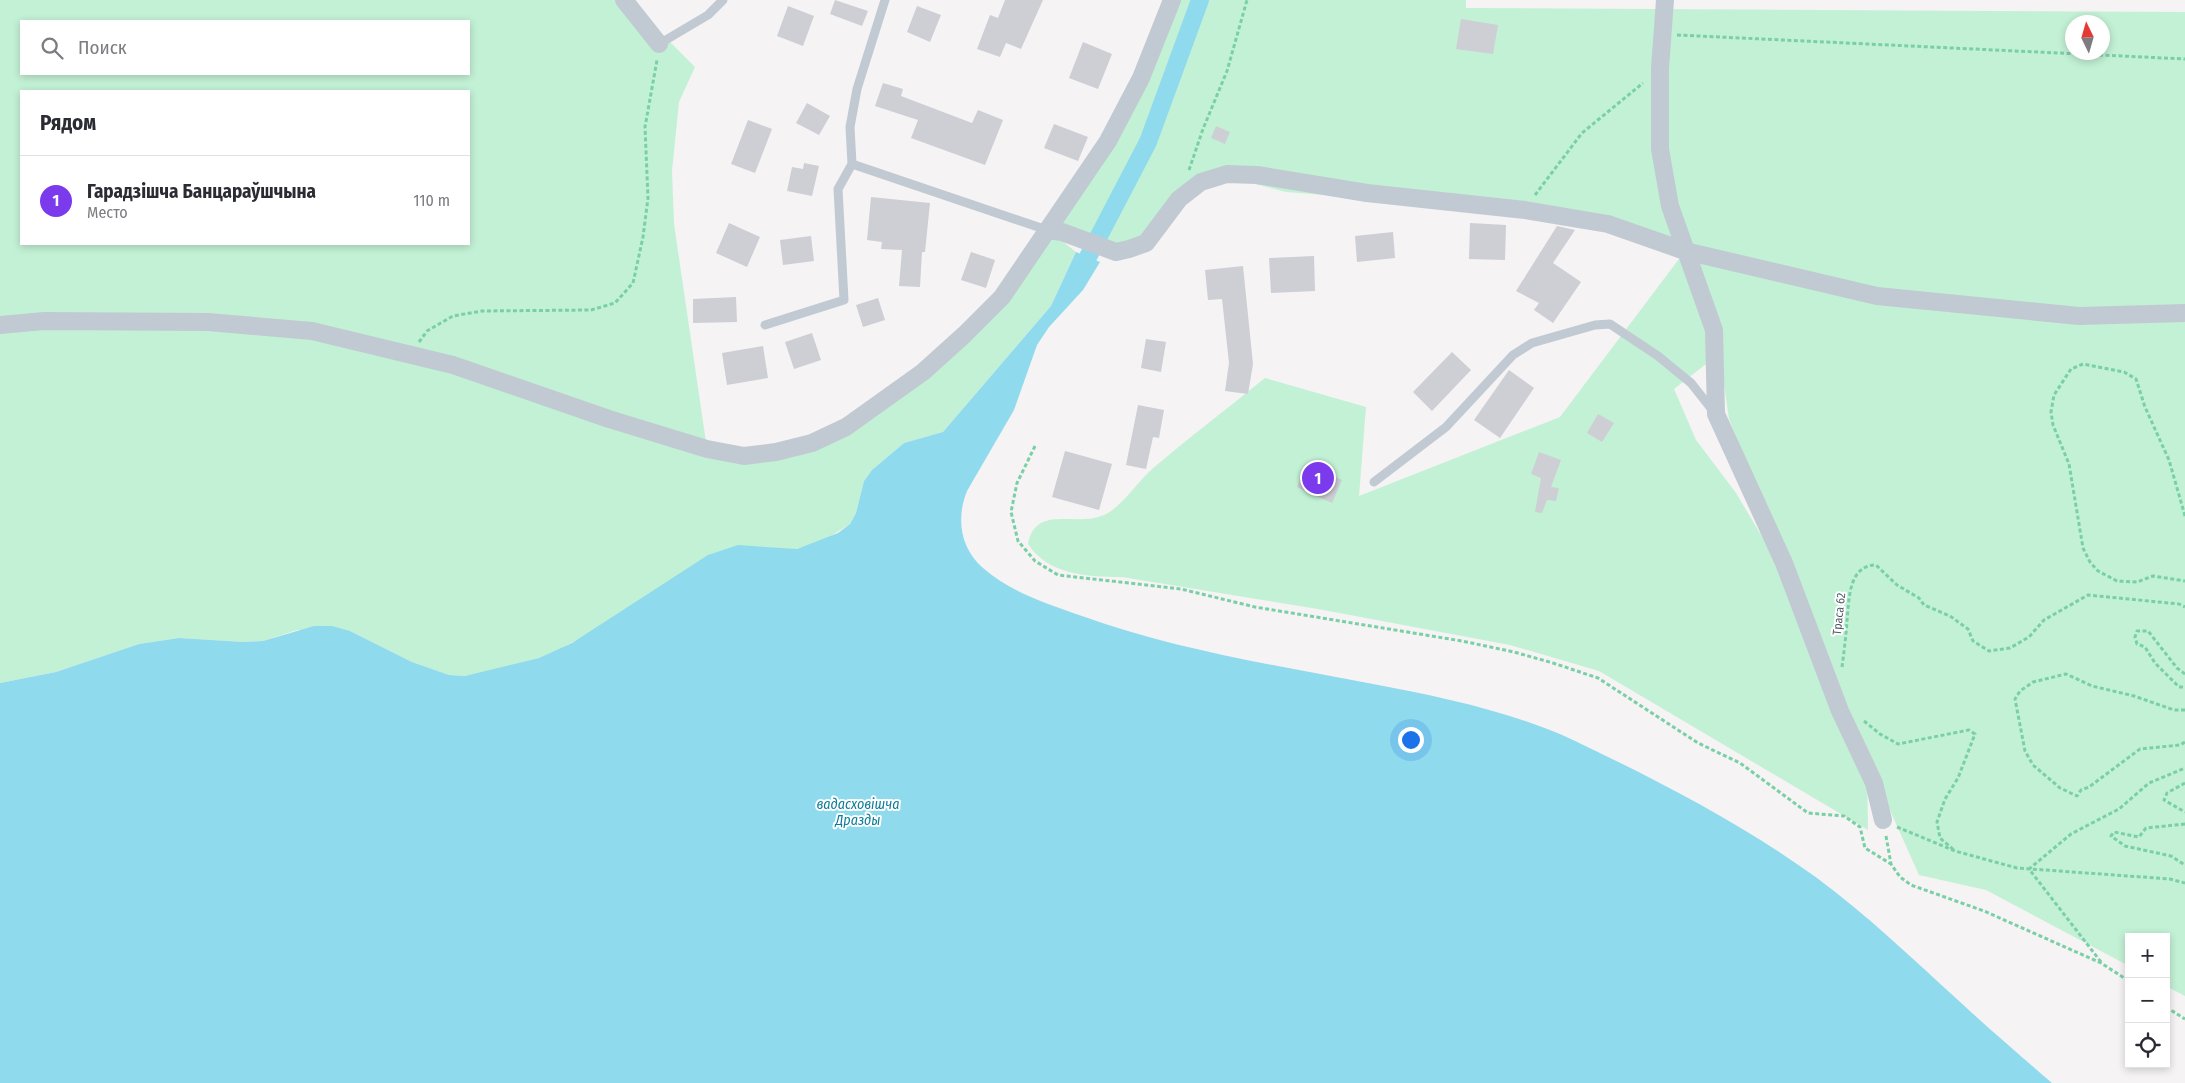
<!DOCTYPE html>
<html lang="ru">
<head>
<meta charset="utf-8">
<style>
  body { margin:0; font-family:"Fira Sans Condensed",sans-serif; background:#f2f2f3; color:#2b2b33 }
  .controls { position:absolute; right:15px; bottom:15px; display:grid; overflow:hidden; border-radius:0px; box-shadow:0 2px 8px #0003 }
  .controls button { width:45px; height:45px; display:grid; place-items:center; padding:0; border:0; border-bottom:1px solid #e1e1e2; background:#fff; color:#2b2b33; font:25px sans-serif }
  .compass { position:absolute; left:2065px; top:15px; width:45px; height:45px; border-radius:50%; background:#fff; box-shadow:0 2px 8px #0003; rotate:355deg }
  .you { position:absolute; left:1410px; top:739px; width:18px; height:18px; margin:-12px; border:4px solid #fff; border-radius:50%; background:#1a73e8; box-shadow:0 0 0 8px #1a73e833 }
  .badge { display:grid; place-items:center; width:32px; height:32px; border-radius:50%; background:#7c3aed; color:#fff; font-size:16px; font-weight:700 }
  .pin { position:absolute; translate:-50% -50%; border:2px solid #fff; box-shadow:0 1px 5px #0006 }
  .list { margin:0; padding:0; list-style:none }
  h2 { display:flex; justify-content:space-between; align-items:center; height:65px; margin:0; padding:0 20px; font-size:21px }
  h2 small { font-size:16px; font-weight:400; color:#7c7c81 }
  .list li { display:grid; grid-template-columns:32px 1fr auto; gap:15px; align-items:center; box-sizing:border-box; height:90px; padding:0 20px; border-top:1px solid #e1e1e2 }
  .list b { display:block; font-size:19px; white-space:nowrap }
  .list p { margin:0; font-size:16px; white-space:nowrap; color:#7c7c81 }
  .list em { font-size:16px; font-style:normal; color:#7c7c81 }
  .icon { flex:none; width:28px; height:28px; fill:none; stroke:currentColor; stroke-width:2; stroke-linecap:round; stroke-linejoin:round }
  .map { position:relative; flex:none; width:2185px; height:1083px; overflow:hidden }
  .search { position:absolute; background:#fff; box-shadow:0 2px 8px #0003; left:20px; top:20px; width:450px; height:55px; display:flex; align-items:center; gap:12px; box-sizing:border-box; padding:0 18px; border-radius:0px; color:#7c7c81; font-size:19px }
  .panel { position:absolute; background:#fff; box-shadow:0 2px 8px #0003; left:20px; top:90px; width:450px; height:155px; border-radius:0px }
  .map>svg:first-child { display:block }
  .green { fill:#c3f1d5; fill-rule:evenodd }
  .water { fill:#90daee }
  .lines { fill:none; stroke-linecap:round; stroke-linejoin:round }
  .canal { stroke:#90daee; stroke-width:18 }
  .building { fill:#cdcfd5 }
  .path { stroke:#7ad0a6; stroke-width:3; stroke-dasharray:4 2.5; stroke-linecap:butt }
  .service { stroke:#c1cad2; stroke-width:9 }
  .minor { stroke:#c1cad2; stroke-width:18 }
  .labels { text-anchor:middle; stroke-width:4; stroke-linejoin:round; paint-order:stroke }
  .street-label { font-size:12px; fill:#4a5661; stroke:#fff }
  .water-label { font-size:14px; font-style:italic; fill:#0c7c9b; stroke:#fff }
</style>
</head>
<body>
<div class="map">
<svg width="2185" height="1083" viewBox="0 0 2185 1083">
  <rect width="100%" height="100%" fill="#f5f3f3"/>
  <path class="green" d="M 0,0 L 628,0 L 695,67 L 679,102 L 672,171 L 674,224 L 707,449 L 744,456 L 812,443 L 964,335 L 1108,141 L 1172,0 L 1466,0 L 1466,8 L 2185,12 L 2185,996 L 2166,986 L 2166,937 L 2129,937 L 2129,966 L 1986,890 L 1919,875 L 1847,714 L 1729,419 L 1724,384 L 1715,357 L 1674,389 L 1696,440 L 1736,493 L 1780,567 L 1867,776 L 1868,830 L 1599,671 L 1510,645 L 1318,609 L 1122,577 C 1088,577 1048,575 1028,544 C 1036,502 1079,530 1108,513 C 1124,503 1137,483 1151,470 C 1188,438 1227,409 1265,378 L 1366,407 L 1359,496 L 1560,417 L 1685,251 L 1525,210 L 1286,192 L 1236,179 L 1217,177 L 1129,249 L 1048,230 L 1076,252 L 1051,306 L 943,432 L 904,443 L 872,470 L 864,481 L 856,513 L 850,524 L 826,539 L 797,549 L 782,549 L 753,546 L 556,651 L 539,658 L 481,673 L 465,676 L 449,675 L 412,662 L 350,631 L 297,630 L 263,641 L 244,642 L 179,638 L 139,644 L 56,672 L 0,683 ZM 21,21 L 469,21 L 469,74 L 21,74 ZM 2072,22 L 2102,22 L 2102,52 L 2072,52 ZM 21,91 L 469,91 L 469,244 L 21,244 Z"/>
  <path class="water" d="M 1076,252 L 1100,262 L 1083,290 L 1049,327 L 1037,345 L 1014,410 L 967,491 C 956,518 960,548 983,568 C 1010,592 1048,604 1082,616 C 1176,650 1275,665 1373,684 C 1441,697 1510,711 1573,740 C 1657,780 1741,823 1817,878 C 1867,915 1913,959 1959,1001 C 1989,1029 2021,1056 2052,1083 L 0,1083 L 0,683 L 56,672 L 139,644 L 179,638 L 244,642 L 263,641 L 314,626 L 332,626 L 350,631 L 412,662 L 449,675 L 465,676 L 539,658 L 572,643 L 708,555 L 738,545 L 797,549 L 838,533 L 850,524 L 856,513 L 864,481 L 872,470 L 904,443 L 943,432 L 1051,306 Z"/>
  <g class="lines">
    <path class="canal" d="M 1088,257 L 1148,142 L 1200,0"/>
  </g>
  <path class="building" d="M 835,0 L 868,11 L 862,26 L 830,14 Z
    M 1005,0 L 1043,0 L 1021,49 L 1006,43 L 1000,57 L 977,49 L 990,15 L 998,18 Z
    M 788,6 L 814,16 L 803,46 L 777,36 Z
    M 917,6 L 941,15 L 930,42 L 907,32 Z
    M 1461,19 L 1498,25 L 1493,54 L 1456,49 Z
    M 1083,42 L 1112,54 L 1098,89 L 1069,78 Z
    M 883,83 L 903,89 L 901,96 L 972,123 L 978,110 L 1003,120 L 985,165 L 911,138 L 918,120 L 875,106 Z
    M 807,103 L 830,116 L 819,135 L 796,123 Z
    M 748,120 L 772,129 L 755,173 L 731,164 Z
    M 1054,124 L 1088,137 L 1078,161 L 1044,148 Z
    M 1216,126 L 1230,132 L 1225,144 L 1211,138 Z
    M 804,163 L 819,166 L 812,196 L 787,191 L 792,167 L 803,169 Z
    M 871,197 L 930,203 L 925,252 L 922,252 L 920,287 L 899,286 L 902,250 L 881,249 L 882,242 L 867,240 Z
    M 729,223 L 760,237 L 747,267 L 716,253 Z
    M 1470,223 L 1506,225 L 1505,260 L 1469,259 Z
    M 1557,226 L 1575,230 L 1553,263 L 1581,282 L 1553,323 L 1534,310 L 1539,303 L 1516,291 Z
    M 1393,232 L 1395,258 L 1357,262 L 1355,236 Z
    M 811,236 L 814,261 L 783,265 L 780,240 Z
    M 971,252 L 995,260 L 986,288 L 961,280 Z
    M 1314,256 L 1315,291 L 1271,293 L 1269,258 Z
    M 1243,266 L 1253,364 L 1248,394 L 1225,391 L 1229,363 L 1222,299 L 1208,300 L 1205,270 Z
    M 736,297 L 737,322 L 693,323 L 693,299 Z
    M 878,298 L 885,320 L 863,327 L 856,305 Z
    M 812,333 L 821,360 L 794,369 L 785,342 Z
    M 1146,339 L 1166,342 L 1161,372 L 1141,368 Z
    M 763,346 L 768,378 L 727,385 L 722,353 Z
    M 1452,352 L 1471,370 L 1432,411 L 1413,392 Z
    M 1509,370 L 1534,388 L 1500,438 L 1474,420 Z
    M 1138,405 L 1164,410 L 1159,438 L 1153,437 L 1146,469 L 1126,465 Z
    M 1598,414 L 1614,423 L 1602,442 L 1587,433 Z
    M 1065,451 L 1112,464 L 1099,510 L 1052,497 Z
    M 1539,452 L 1561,460 L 1551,487 L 1559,488 L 1556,501 L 1547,500 L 1542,513 L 1535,512 L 1541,478 L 1531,474 Z
    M 1307,464 L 1342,480 L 1332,503 L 1297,487 Z"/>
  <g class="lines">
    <path class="path" d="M 1677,35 L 2185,59
      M 1189,170 L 1203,129 L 1227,71 L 1247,0
      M 1535,195 L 1582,133 L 1643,83
      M 419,342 L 427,331 L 453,316 L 482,311 L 591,310 L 615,303 L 633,283 L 643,237 L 648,198 L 645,127 L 657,60
      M 1035,446 L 1017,483 L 1011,512 L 1018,541 L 1035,561 L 1058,575 L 1181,589 L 1255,607 L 1462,641 L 1514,652 L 1553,663 L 1598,678 L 1698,743 L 1740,763 L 1808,813 L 1844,816 L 1860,827 L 1865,848 L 1891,864
      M 2185,516 L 2169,460 L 2145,407 L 2136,379 L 2124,372 L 2083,364 L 2071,369 L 2054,395 L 2051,412 L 2053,425 L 2069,464 L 2083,548 L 2090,562 L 2098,571 L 2117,581 L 2137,582 L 2153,576 L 2185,581
      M 1842,667 C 1844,652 1846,636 1847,621 C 1849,601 1848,565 1876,565 L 1897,585 L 1919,598 L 1924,605 L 1950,616 L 1968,629 L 1973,641 L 1989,651 L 2010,648 L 2029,637 L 2044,620 L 2088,595 L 2179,604 L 2185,607
      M 2185,674 L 2177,668 L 2148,631 L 2137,631 L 2135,637 L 2137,644 L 2145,647 L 2155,663 L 2179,687 L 2185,687
      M 2185,710 L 2174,710 L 2134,696 L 2092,686 L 2066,674 L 2033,682 L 2020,691 L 2015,699 L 2025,751 L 2033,765 L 2060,788 L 2077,796 L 2081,790 L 2089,787 L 2140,749 L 2180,745 L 2185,742
      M 1864,721 L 1880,734 L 1898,744 L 1969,730 L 1975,734 L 1958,778 L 1945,799 L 1937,822 L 1940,838 L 1955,851
      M 2185,783 L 2167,793 L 2164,800 L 2185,812
      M 2185,824 L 2146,828 L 2139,837 L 2114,832 L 2111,836 L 2125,846 L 2171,856 L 2185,865
      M 1897,827 L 1955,851 L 2017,868 L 2170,879 L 2185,883
      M 1886,836 L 1891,864 L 1900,877 L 1911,885 L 1984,911 L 2101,963 L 2129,981
      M 2101,962 L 2029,869 L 2071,834 L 2119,809 L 2149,783 L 2185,768
      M 2166,1007 L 2185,1019"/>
    <path class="service" d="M 659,44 L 708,15 L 723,0
      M 852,164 L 1047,230
      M 765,325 L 844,300 L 838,189 L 852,164 L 850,127 L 857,89 L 885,0
      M 1374,482 L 1446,427 L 1513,355 L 1532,343 L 1595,325 L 1610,324 L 1658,356 L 1691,383 L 1714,412"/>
    <path class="minor" d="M 624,0 L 659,44
      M 1665,0 L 1660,68 L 1660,149 L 1670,206 L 1714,330 L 1716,414 L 1784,563 L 1840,711 L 1874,783 L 1883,820
      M 1047,230 L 1062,232 L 1116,252 L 1129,249 L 1146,243 L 1179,199 L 1201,182 L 1227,174 L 1257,175 L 1367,193 L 1525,210 L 1608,224 L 1685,251 L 1877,296 L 2079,316 L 2185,313
      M 0,325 L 44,321 L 208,322 L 312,331 L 453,365 L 609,419 L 707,449 L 744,456 L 776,452 L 812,443 L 846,427 L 923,372 L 964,335 L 1002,297 L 1108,141 L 1141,78 L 1172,0"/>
  </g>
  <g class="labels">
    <g class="street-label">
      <text transform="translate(1839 614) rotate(-84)" y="4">Траса 62</text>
    </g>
    <g class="water-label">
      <text x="858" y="809">вадасховішча<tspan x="858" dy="16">Дразды</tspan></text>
    </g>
  </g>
</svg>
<div class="controls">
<button>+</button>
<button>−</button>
<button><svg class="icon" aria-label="locate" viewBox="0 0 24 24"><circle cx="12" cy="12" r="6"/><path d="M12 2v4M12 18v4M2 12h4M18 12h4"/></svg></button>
</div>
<svg class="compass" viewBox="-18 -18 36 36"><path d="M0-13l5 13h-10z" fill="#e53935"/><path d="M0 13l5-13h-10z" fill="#7c7c81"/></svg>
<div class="you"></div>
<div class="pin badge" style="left:1318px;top:478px">1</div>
<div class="search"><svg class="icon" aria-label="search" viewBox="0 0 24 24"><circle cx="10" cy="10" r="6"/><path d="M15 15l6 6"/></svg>Поиск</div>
<section class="panel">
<h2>Рядом<small></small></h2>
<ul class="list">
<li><span class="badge">1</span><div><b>Гарадзішча Банцараўшчына</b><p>Место</p></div><em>110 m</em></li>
</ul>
</section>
</div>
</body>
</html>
